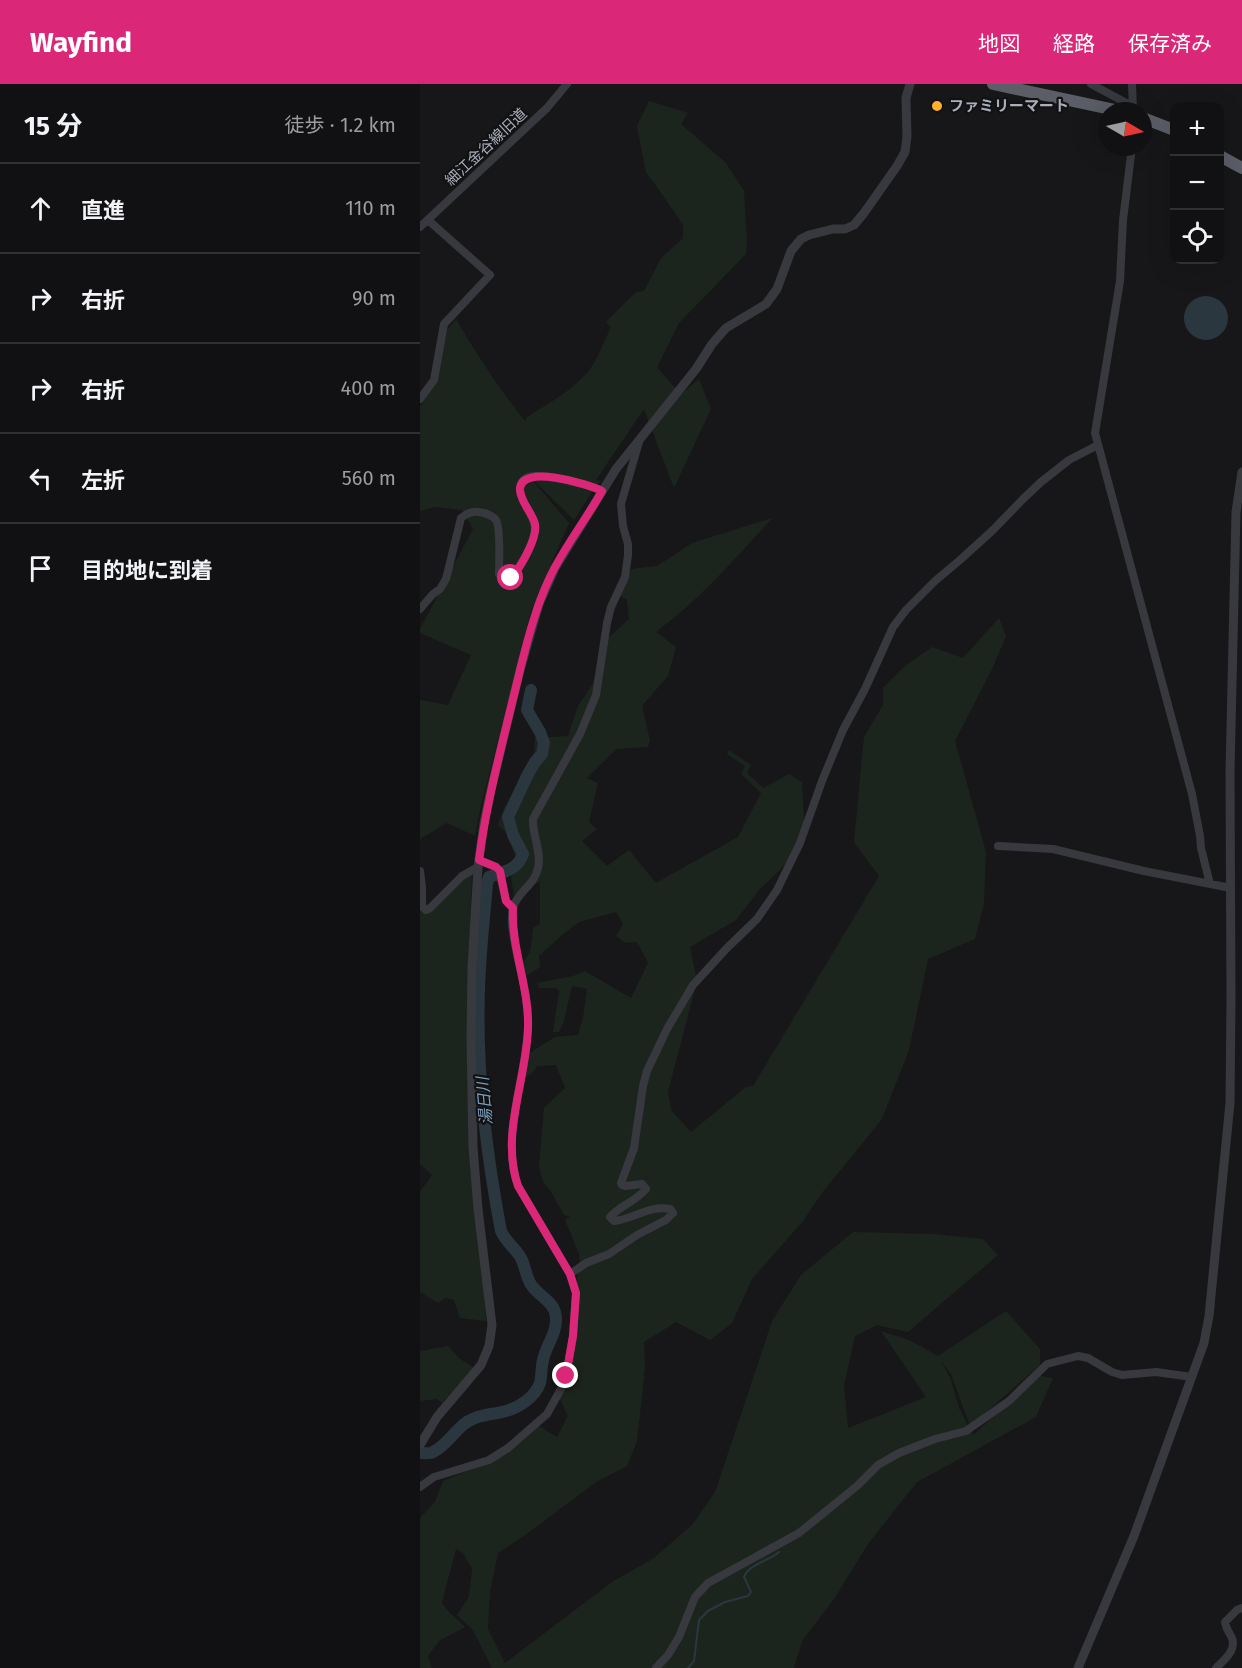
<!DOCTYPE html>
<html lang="ja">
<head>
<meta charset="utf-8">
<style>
  body { margin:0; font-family:"Fira Sans","Noto Sans JP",sans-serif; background:#1a1a1c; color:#f1f3f6 }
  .controls { position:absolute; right:18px; top:18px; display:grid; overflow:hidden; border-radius:12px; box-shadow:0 6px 24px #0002 }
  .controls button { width:54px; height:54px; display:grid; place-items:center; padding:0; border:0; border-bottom:2px solid #303133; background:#111113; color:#f1f3f6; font:30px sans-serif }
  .compass { position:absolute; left:678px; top:18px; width:54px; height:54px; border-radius:50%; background:#111113; box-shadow:0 6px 24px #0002; rotate:99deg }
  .stop { position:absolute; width:18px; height:18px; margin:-14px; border:4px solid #db2777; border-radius:50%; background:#fff }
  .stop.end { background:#db2777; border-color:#fff; box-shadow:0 2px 6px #0008 }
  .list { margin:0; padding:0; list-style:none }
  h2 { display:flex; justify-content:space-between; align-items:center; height:78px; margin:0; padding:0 24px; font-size:26px }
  h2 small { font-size:20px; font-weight:400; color:#9c9da0 }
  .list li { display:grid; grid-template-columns:39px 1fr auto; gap:18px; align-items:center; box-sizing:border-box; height:90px; padding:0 24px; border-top:2px solid #303133 }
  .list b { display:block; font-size:22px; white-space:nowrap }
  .list em { font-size:20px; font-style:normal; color:#9c9da0 }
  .icon { flex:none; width:33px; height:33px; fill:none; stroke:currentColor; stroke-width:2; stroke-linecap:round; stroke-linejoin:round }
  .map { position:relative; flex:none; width:822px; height:1584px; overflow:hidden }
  header { display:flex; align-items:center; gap:36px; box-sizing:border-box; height:84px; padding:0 30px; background:#db2777; color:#fff }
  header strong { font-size:28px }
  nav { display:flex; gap:33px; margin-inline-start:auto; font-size:21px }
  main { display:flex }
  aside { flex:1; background:#111113 }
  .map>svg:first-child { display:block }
  .green { fill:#1c251d }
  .water { fill:#2b373f }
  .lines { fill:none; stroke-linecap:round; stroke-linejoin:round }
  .stream { stroke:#2b373f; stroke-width:2 }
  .river { stroke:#2b373f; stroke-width:12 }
  .minor { stroke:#37393f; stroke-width:8 }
  .tertiary { stroke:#37393f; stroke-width:9 }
  .trunk { stroke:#5b5e67; stroke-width:12 }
  .route { stroke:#db2777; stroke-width:8 }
  .poi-dot { fill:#ffaf29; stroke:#121214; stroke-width:2 }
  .labels { text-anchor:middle; stroke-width:4.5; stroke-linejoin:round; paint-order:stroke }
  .poi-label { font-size:15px; font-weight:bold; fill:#a8aeba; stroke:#121214; text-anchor:start }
  .street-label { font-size:15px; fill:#a8aeba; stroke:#121214 }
  .water-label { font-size:16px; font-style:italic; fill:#7c9eb8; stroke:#121214 }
</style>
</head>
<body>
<header>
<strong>Wayfind</strong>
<nav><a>地図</a><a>経路</a><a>保存済み</a></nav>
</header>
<main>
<aside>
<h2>15 分<small>徒歩 · 1.2 km</small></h2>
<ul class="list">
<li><svg class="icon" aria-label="ahead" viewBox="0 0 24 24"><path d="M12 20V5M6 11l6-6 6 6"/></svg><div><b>直進</b></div><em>110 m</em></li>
<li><svg class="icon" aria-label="right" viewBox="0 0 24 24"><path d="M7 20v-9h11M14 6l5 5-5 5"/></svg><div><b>右折</b></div><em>90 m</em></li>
<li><svg class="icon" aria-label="right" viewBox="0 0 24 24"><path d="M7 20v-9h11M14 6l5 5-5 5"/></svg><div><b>右折</b></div><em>400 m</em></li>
<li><svg class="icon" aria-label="left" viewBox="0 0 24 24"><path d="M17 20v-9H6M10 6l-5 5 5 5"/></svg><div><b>左折</b></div><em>560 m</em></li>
<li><svg class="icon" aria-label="arrive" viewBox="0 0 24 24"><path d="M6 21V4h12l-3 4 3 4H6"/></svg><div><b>目的地に到着</b></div></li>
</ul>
</aside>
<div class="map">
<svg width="822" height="1584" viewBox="0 0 822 1584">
  <rect width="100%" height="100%" fill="#171719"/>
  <path class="green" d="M 229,17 L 268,29 L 261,40 L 306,79 L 324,107 L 327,158 L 326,170 L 259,239 L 237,283 L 255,304 L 263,308 L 279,295 L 291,325 L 254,404 L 224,325 L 176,396 L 181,397 C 172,405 162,426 154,436 L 106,389 L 149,439 L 111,527 L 60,726 L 55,752 L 27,739 L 0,755 L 0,616 L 28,621 L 51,571 L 0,549 L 0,545 L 53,445 L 42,426 L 15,423 L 0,427 L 0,323 L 14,300 L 27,246 L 36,235 C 57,271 79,305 105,337 L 107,333 C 126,321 148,309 164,292 C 176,281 184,257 191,243 L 186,238 L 216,208 L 224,207 L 241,174 L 263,154 L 263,141 L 235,100 L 226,89 L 217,42 Z
    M 352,434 C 316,474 279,516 236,548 L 256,563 L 248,592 L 222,622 L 230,656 L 228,663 L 196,665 L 167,694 L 178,699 L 169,738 L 177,745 L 162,757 L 187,782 L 209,766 L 236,799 L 318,753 L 341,709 L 321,690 L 325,682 L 307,670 L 309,666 L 331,681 L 327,689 L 343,704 L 369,690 L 382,698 L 384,737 L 374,769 L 361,785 L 340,805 L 316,836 L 270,863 L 277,897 L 248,1008 L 251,1026 L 271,1048 L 326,1003 L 333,1002 L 459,792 L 434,758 L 444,653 L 463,621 L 463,604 L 486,581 L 512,563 L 543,574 L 579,534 L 586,552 L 572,585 L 535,657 L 566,768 L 564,819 L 555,855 L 508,875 L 489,966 L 462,1035 L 402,1109 L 383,1137 L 332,1195 L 312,1239 L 290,1256 L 256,1238 L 224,1258 L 225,1283 L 217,1357 L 207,1382 L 176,1398 L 108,1449 L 78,1469 L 70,1508 L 68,1545 L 85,1579 L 192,1498 L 234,1474 L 273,1440 L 295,1408 L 352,1237 L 381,1191 L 433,1148 L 513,1150 L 563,1155 L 578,1171 L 488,1248 L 457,1241 L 435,1252 L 424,1301 L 428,1344 L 506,1313 L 461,1247 L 489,1256 L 518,1272 L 586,1227 L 620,1265 L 620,1281 L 550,1342 L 531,1290 L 521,1277 L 531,1296 L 539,1324 L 553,1351 L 620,1292 L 633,1294 L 616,1333 L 497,1398 L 448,1460 L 414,1515 L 382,1557 L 374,1584 L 72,1584 L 53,1546 L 37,1531 L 49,1513 L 52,1485 L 43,1469 L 36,1465 L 22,1518 C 27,1529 37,1534 45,1543 L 19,1557 L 8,1572 L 12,1584 L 0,1584 L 0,1434 L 15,1418 L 23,1397 L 57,1383 L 118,1341 L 137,1353 L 148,1332 L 139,1313 L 154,1258 L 155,1204 L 160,1179 L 159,1170 L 145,1136 L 150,1132 L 144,1131 L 130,1106 L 123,1098 L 119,1083 L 124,1024 L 145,1004 L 136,981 L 117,982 L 112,989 L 104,994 L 108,970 L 135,953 L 158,951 L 163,934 L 167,905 L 152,902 L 144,937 L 139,948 L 133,948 L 139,907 L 136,904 L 119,904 L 117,899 L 153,892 L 165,887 L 211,914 L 228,879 L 217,858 L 205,859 L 196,852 L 203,840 L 196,828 L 159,838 L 142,851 L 119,872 L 120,883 L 106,892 L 101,881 L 110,868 L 113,844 L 120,840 L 120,798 L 100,805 L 94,814 L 91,792 L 95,772 L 87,749 L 78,741 L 84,724 L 114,670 L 115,654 L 148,652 L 158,622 L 172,601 L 188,554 L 209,535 L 207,516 L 200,512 L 211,485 L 237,482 L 272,459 Z
    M 52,789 L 47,935 L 66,1237 L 40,1234 L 34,1216 L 26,1214 L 18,1219 L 0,1208 L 0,1108 L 12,1091 L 0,1080 L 0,821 L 7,823 Z
    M 28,1262 L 39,1274 L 54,1284 L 22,1319 L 17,1315 L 0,1317 L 0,1267 Z"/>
  <path class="water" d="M764 234a22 22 0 1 1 44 0a22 22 0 1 1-44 0Z"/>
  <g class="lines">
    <path class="stream" d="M 268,1584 L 274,1577 L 279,1536 L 288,1527 L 305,1518 L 328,1512 L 331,1508 L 324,1493 C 329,1480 349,1477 359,1468"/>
    <path class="river" d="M 0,1369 C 4,1369 10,1370 13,1368 C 30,1360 37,1340 55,1334 C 65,1330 76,1330 86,1327 C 100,1323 115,1313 120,1299 C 122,1291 121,1284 123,1276 C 126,1261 137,1250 136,1233 C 135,1218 119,1212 112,1202 C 106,1194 106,1185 102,1176 C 97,1165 86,1159 81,1147 C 66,1068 56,986 59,905 C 60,870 64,835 67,800 L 69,793 C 83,788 98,786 103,770 L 93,751 L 88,733 L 107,692 L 115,678 L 122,670 L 124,659 L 120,648 L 107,626 L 111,606"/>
    <path class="minor" d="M 671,0 L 712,22
      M 712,0 L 713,26
      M 712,63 L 703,136 L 700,197 L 675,349 L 772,710 L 780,752 L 781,764 L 790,800
      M 0,143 L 127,24 L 147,0
      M 0,315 L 14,296 L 24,240 L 70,191 L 8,136
      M 0,525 L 13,510 L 20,505 L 26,495 L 41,434 C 49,428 55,426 64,429 C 68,430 74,433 76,436 C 81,444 79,479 79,490 L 84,494 L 87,495 C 99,490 118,453 114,440 C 112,428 100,418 100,406 C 100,401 102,396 106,394 C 118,387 169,401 182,407
      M 578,762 L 633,765 L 724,787 L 811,804
      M 59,776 L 76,783 L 79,787 L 86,817 L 93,824
      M 0,787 L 2,803 L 2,822 L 6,826 L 9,825 L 42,792 L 58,783
      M 150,1190 L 166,1179 L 189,1170 L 217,1151 L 246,1136 L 253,1129 L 250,1125 C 229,1121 214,1135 194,1137 L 190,1133 C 200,1122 216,1117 226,1105 L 222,1100 L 206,1102 L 202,1101 L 201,1099 L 214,1064 L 223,1002 L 227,987 L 247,945 L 273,901 L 307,864 L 337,835 L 357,806 L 380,759 L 402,697 L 423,646 L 445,605 L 473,543 L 486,526 L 515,497 L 540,476 L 573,446 L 603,415 L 621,398 L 649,376 L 678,361
      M 0,1403 L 14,1393 L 69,1376 L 88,1364 L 127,1330 L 141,1305 L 146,1292 L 153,1252 L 156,1209 L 150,1190 L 98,1102 C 80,1051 106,996 108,944 C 110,909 95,875 92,840 C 89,808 113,807 118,784 C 122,768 112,751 113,735 L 160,650 L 176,611 L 187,539 L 191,523 L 205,493 L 208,471 L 208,460 L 203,442 L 201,420 L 219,358
      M 236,1584 L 248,1571 L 259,1553 L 275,1513 L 288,1499 L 379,1449 L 437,1402 L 458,1381 L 479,1369 L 515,1355 L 546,1347 L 589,1317 L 627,1280 L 658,1272 L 668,1274 L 692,1288 L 702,1291 L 736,1288 L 772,1293
      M 796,1584 C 805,1575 818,1565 811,1552 C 808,1547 806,1544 805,1538 L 817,1526 L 822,1524"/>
    <path class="tertiary" d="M 0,1361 L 17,1333 L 61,1281 L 69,1262 L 72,1241 L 58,1125 L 53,1063 L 51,955 L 52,884 L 58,783 L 64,739 L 70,710 L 100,586 L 119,520 L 135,484 L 196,385 L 276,285 L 292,260 L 306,244 L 346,220 L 357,205 L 371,167 L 381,155 L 389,151 L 413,145 L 425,145 L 434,141 L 444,129 L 477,82 L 485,68 L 487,53 L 486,14 L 490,0
      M 658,1584 L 714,1452 L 784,1259 L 789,1232 L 810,1019 L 811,915 L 810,687 L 816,428 L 822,388"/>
    <path class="trunk" d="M 573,0 L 700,27
      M 723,34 L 754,46
      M 800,72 L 822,84"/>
  </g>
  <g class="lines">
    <path class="route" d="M 91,494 C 100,484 118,454 115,440 C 112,428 101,419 100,406 C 99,379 169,400 182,407 C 166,436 144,463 130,493 C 112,531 103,575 93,615 C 80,669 66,721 59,776 L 76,783 L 80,787 L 86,817 L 93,824 C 91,864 109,903 108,943 C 107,995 80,1050 98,1102 L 150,1190 L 156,1209 L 153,1252 L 146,1292"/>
  </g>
  <circle class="poi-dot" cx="517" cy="22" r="6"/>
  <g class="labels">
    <g class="poi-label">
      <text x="529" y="27">ファミリーマート</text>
    </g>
    <g class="street-label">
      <text transform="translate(66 63) rotate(-43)" y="5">細江金谷線旧道</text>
    </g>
    <g class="water-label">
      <text transform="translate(64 1017) rotate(-95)" y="6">湯日川</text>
    </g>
  </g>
</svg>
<div class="controls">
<button>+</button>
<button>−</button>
<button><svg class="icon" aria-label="locate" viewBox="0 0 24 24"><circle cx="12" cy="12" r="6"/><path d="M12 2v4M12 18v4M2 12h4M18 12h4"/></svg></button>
</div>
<svg class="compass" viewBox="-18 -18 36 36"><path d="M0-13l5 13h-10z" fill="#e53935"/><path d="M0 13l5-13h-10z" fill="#9c9da0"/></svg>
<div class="stop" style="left:91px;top:494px"></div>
<div class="stop end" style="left:146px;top:1292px"></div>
</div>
</main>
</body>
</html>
